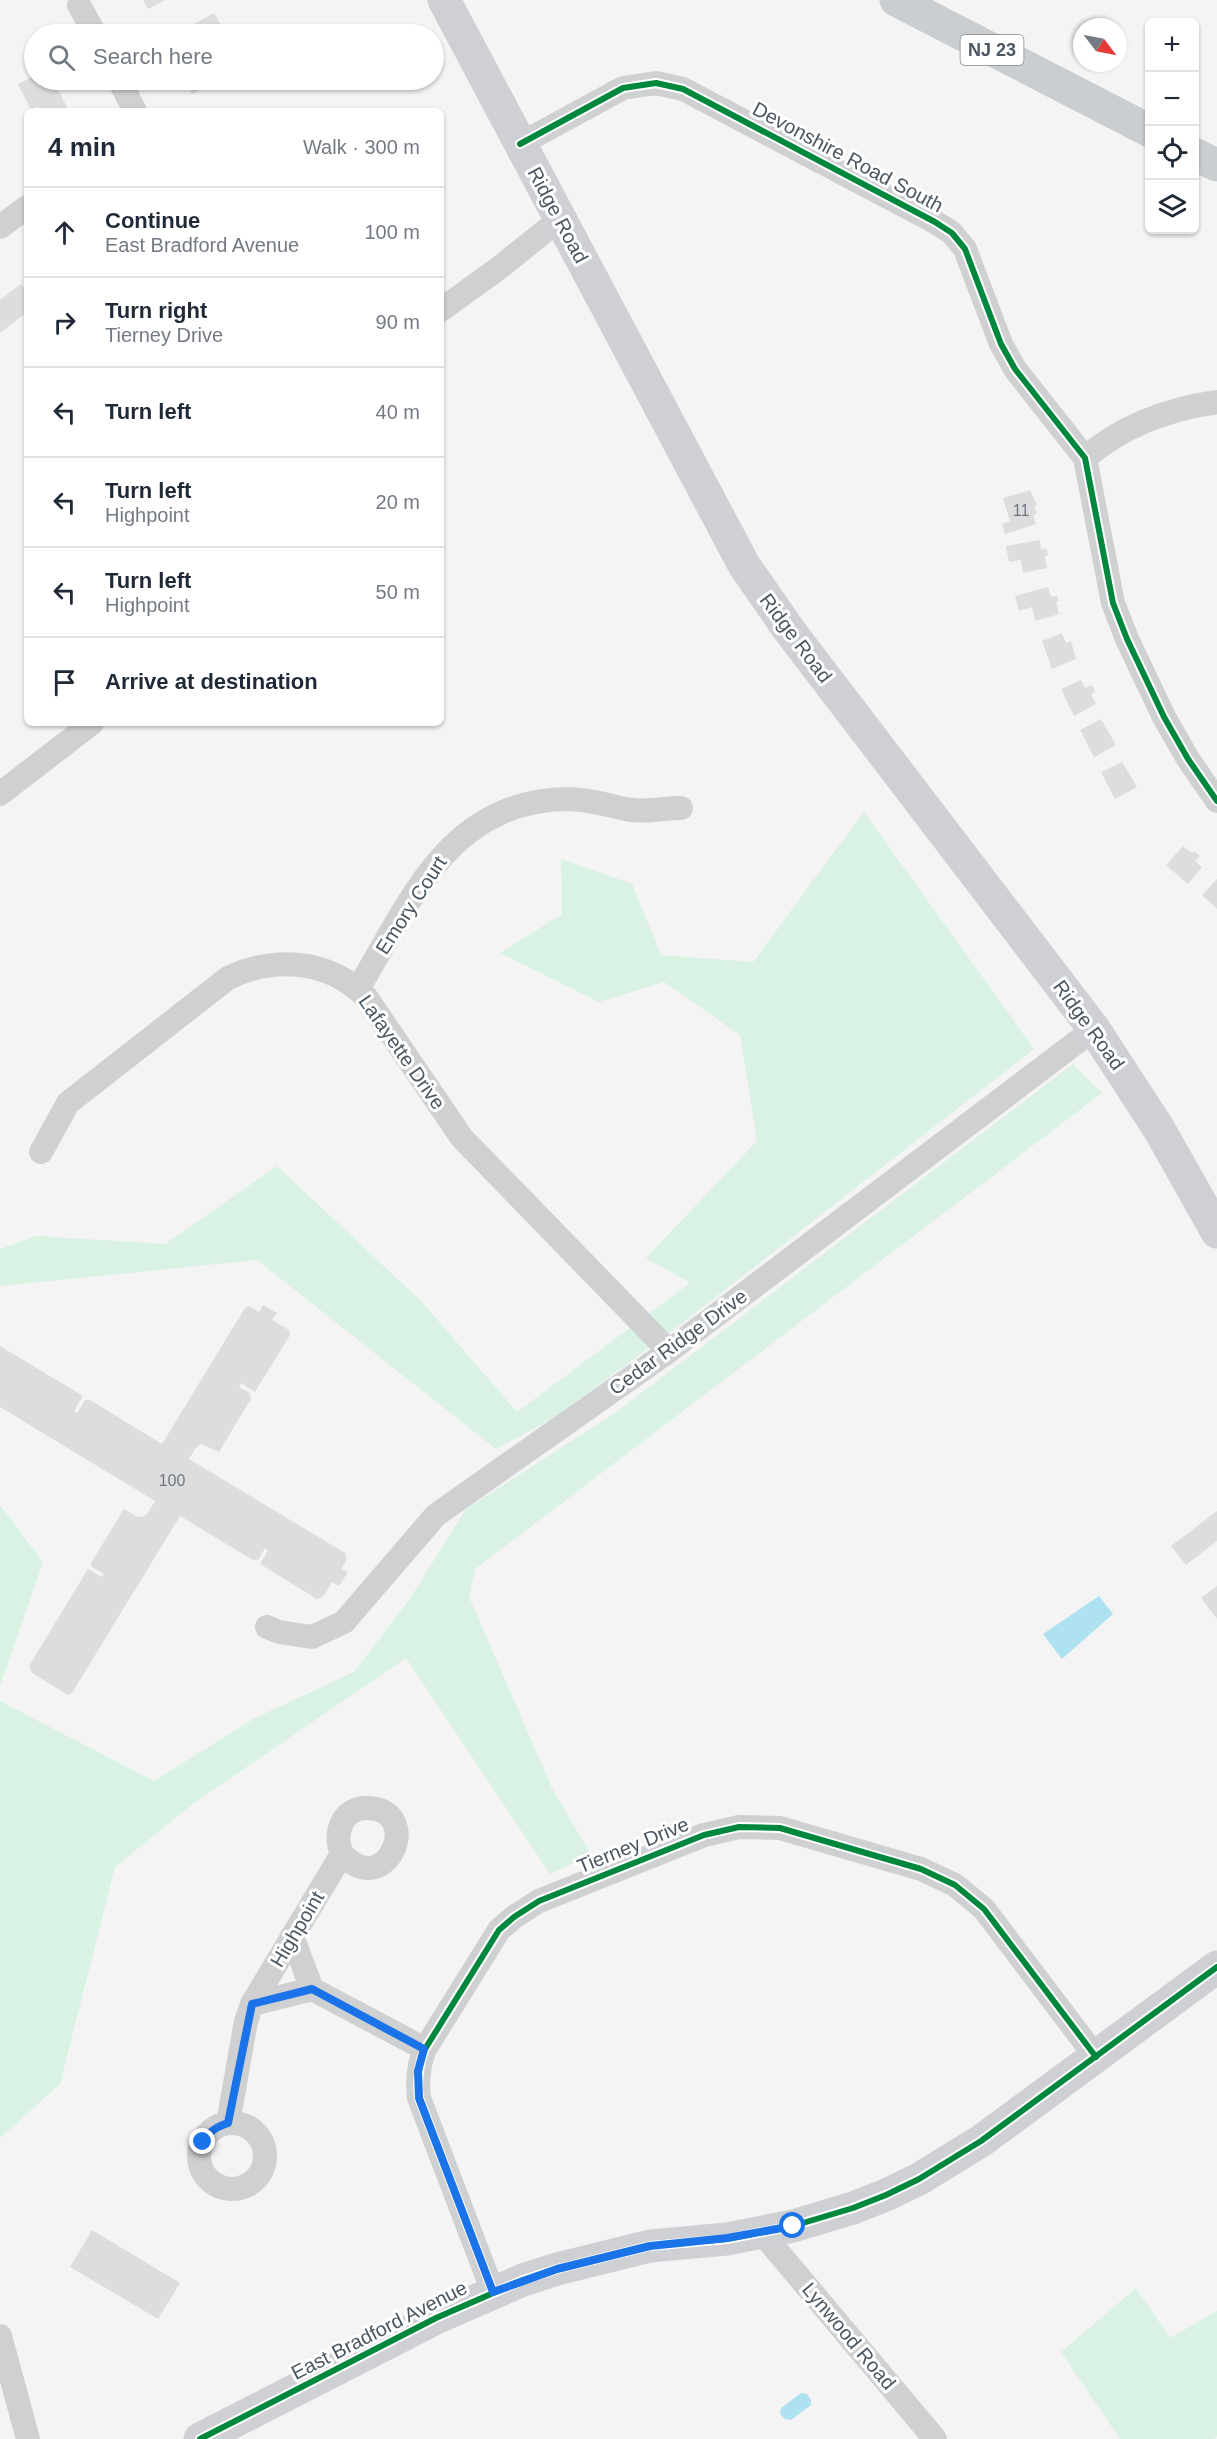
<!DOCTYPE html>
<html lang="en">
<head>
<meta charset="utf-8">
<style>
  body { margin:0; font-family:Helvetica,sans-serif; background:#f2f2f3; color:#1f2937 }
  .controls { position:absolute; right:18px; top:18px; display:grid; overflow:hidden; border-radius:9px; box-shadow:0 2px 4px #0004 }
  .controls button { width:54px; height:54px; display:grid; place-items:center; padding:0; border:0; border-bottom:2px solid #e0e1e3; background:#fff; color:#1f2937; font:30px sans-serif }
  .compass { position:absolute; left:1073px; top:18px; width:54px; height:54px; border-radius:50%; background:#fff; box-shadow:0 2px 4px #0004; rotate:122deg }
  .stop { position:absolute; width:18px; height:18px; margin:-14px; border:4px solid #1a73e8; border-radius:50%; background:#fff }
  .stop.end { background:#1a73e8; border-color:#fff; box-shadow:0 2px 6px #0008 }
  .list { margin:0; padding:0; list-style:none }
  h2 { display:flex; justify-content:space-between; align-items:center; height:78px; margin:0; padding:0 24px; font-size:26px }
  h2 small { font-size:20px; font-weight:400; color:#747a83 }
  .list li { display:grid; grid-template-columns:39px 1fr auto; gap:18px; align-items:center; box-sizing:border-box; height:90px; padding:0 24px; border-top:2px solid #e0e1e3 }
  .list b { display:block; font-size:22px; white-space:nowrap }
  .list p { margin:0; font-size:20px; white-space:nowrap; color:#747a83 }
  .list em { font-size:20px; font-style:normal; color:#747a83 }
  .icon { flex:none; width:33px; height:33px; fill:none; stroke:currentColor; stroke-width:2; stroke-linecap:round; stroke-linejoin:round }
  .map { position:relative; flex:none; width:1217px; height:2439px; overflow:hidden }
  .search { position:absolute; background:#fff; box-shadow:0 2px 4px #0004; left:24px; top:24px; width:420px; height:66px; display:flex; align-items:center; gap:15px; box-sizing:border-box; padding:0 21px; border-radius:33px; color:#747a83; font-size:22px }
  .panel { position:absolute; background:#fff; box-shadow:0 2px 4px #0004; left:24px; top:108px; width:420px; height:618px; border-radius:9px }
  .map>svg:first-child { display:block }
  .green { fill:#d9f2e3 }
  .water { fill:#aee2f0 }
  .building { fill:#ddddde }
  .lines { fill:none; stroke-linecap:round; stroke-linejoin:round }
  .street { stroke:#ced0d2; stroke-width:24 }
  .secondary { stroke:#ced0d4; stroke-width:33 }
  .primary { stroke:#caced1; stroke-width:33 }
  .cycleway-casing { stroke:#fff; stroke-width:10 }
  .cycleway { stroke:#00873e; stroke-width:6 }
  .route { stroke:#1a73e8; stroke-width:8 }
  .labels { text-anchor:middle; stroke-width:6; stroke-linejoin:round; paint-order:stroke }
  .number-label { font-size:16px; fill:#707881 }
  .shield { fill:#fff; stroke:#808990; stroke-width:1.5 }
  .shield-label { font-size:18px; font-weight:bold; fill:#4a5661 }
  .street-label { font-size:20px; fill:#4a5661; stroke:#fff }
</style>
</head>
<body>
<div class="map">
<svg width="1217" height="2439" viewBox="0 0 1217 2439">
  <rect width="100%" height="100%" fill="#f4f4f4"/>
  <path class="green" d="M 864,812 L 1034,1049 L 677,1327 L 552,1419 L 496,1449 L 257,1260 L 0,1286 L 0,1249 L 37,1236 L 165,1244 L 277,1166 L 422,1302 L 517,1412 L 690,1283 L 646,1258 L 757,1141 L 740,1035 L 664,982 L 599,1002 L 500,953 L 562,914 L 561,859 L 632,884 L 661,955 L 753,962 Z
    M 1073,1064 L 1102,1093 L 475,1569 L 469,1597 L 552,1788 L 591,1855 L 550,1874 L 406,1658 L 194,1803 L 115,1867 L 60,2084 L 0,2138 L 0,1701 L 154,1781 L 253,1719 L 354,1672 L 411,1597 L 466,1509 L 615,1413 Z
    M 0,1505 L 43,1562 L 0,1686 Z
    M 1136,2288 L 1170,2338 L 1217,2311 L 1217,2436 L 1214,2439 L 1120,2439 L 1061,2352 Z"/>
  <path class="water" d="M 1099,1596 L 1113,1614 L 1062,1659 L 1043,1634 Z
    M 801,2393 L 807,2394 L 811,2400 L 811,2405 L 791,2420 L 785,2419 L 780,2414 L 781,2408 Z"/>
  <path class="building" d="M 143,0 L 165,0 L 148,9 Z
    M 214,13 L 226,34 L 175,34 Z
    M 34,76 L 34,80 L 53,80 L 69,111 L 41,111 L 38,106 L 31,110 L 18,84 Z
    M 184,80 L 213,80 L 215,82 L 192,94 Z
    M 21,284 L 27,292 L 27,312 L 0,333 L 0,300 Z
    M 1030,490 L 1037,505 L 1034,506 L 1037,514 L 1033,515 L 1036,524 L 1005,534 L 1002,524 L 1010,521 L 1003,498 Z
    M 1040,540 L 1041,550 L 1046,548 L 1048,555 L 1045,556 L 1047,568 L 1023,573 L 1021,560 L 1009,562 L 1006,546 Z
    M 1048,587 L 1051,597 L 1057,596 L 1059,601 L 1056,602 L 1059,614 L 1035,621 L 1032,607 L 1019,611 L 1015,596 Z
    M 1062,633 L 1066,643 L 1071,641 L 1076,659 L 1052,669 L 1042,641 Z
    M 1081,680 L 1085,688 L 1092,685 L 1095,692 L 1091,694 L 1096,704 L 1074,716 L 1061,689 Z
    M 1101,719 L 1116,745 L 1094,757 L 1080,730 Z
    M 1122,762 L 1137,787 L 1115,799 L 1101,772 Z
    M 1183,846 L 1192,853 L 1194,851 L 1200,856 L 1195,861 L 1202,867 L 1188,884 L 1166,865 Z
    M 1217,879 L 1217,909 L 1202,895 Z
    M 263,1305 L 277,1313 L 272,1320 L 289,1330 L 290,1335 L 255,1392 L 241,1383 L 239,1387 L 250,1393 L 251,1399 L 219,1452 L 201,1444 L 196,1448 L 189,1459 L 345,1553 L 347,1559 L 341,1569 L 348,1572 L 339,1586 L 332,1582 L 323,1597 L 317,1599 L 260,1564 L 268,1550 L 265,1548 L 258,1560 L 253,1560 L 180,1516 L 72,1693 L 68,1695 L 32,1673 L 29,1666 L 88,1569 L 102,1577 L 104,1574 L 92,1567 L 91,1563 L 124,1509 L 136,1516 L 142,1517 L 147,1514 L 155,1501 L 0,1407 L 0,1346 L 83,1396 L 74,1411 L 77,1413 L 85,1400 L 90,1400 L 162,1444 L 245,1308 L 249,1306 L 259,1312 Z
    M 1217,1511 L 1217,1541 L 1186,1565 L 1171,1546 Z
    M 1217,1586 L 1217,1619 L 1201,1598 Z
    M 92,2230 L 180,2283 L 158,2319 L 70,2267 Z"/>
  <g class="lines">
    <path class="street" d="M 79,5 L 95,34
      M 119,80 L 135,111
      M 520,144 L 623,88 L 656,83 L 683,89 L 935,222 L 952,233 L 965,249 L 1001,344 L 1015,369 L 1085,458 L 1113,603 L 1127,639 L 1164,717 L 1188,759 L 1217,801
      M 0,227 L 27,207
      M 441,310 L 499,268 L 560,219
      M 1085,458 C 1122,426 1168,409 1217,402
      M 0,794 L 92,723
      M 358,989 C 411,901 449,800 568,799 C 589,799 606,805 626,809 C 642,813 664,808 681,808
      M 41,1152 L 68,1103 L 228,978 C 274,956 328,959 366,997 L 462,1138 L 669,1351
      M 267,1627 L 279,1632 L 312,1637 L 344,1622 L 436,1515 L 669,1351 L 1094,1029
      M 292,1936 L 312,1989 L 425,2049
      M 252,2004 L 312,1989
      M 228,2123 L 246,2021 L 252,2004 L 342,1854 C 387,1902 424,1811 369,1808 C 342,1806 333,1834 342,1854
      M199 2156a33 33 0 1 1 66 0a33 33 0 1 1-66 0Z
      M 762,2233 L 935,2439
      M 493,2292 L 419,2098 C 417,2080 418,2065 425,2049 L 499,1930 L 514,1917 L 539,1901 L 704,1835 L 739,1827 L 780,1828 L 921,1869 L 955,1885 L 984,1909 L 1096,2057
      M 0,2336 L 28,2439"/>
    <path class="secondary" d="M 444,0 L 744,565 L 789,630 L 1094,1029 L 1159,1129 L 1217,1232
      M 200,2439 L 436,2318 L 523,2280 L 557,2269 L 650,2246 L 727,2239 L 793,2226 L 853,2208 L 886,2195 L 919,2179 L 981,2141 L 1217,1967"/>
    <path class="primary" d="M 896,0 L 1150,131
      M 1194,154 L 1217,165"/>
    <defs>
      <path id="cycleway" d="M 520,144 L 623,88 L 656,83 L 683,89 L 935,222 L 952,233 L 965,249 L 1001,344 L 1015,369 L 1085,458 L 1113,603 L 1127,639 L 1164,717 L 1188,759 L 1217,801
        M 493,2292 L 419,2098 C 417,2080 418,2065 425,2049 L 499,1930 L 514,1917 L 539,1901 L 704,1835 L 739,1827 L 780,1828 L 921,1869 L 955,1885 L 984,1909 L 1096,2057
        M 200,2439 L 436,2318 L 523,2280 L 557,2269 L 650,2246 L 727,2239 L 793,2226 L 853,2208 L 886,2195 L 919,2179 L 981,2141 L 1217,1967"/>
    </defs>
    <use href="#cycleway" class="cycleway-casing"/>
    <use href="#cycleway" class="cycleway"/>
  </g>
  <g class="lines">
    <path class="route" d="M 203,2142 C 210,2131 216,2127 228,2123 L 252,2004 L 312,1989 L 424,2049 L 418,2071 L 419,2098 L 493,2292 L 557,2269 L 650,2246 L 727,2238 L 793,2226"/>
  </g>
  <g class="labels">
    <g class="number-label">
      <text x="1021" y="516">11</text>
      <text x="172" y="1486">100</text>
    </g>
    <rect class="shield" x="960.5" y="35" width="63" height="30" rx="4.5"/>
    <g class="shield-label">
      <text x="992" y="56">NJ 23</text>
    </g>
    <g class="street-label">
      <text transform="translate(848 157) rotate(28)" y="7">Devonshire Road South</text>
      <text transform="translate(558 215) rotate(62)" y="7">Ridge Road</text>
      <text transform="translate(796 638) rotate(53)" y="7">Ridge Road</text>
      <text transform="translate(411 905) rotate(-57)" y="7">Emory Court</text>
      <text transform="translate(1089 1025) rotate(54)" y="7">Ridge Road</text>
      <text transform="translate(402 1052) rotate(55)" y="7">Lafayette Drive</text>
      <text transform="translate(678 1342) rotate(-36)" y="7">Cedar Ridge Drive</text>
      <text transform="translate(633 1845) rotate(-22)" y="7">Tierney Drive</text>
      <text transform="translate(297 1929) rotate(-59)" y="7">Highpoint</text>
      <text transform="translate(379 2330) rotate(-27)" y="7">East Bradford Avenue</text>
      <text transform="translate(849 2336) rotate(50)" y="7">Lynwood Road</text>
    </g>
  </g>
</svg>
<div class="controls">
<button>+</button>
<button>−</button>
<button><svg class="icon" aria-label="locate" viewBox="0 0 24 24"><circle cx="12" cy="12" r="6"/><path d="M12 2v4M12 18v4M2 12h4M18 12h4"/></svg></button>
<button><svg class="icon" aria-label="layers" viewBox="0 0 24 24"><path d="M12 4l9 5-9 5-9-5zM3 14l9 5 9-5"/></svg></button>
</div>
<svg class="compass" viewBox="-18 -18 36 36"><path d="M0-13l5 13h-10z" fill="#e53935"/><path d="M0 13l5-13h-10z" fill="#747a83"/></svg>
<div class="stop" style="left:793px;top:2226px"></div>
<div class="stop end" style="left:203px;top:2142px"></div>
<div class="search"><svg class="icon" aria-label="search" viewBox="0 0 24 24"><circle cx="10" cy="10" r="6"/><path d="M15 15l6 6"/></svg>Search here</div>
<section class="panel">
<h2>4 min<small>Walk · 300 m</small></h2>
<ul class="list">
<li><svg class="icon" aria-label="ahead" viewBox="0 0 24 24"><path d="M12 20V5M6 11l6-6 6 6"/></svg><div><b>Continue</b><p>East Bradford Avenue</p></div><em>100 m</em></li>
<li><svg class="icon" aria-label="right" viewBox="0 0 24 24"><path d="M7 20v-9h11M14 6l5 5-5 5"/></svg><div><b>Turn right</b><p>Tierney Drive</p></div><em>90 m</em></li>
<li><svg class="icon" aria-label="left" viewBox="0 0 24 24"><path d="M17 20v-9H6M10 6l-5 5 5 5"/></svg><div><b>Turn left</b></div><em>40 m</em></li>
<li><svg class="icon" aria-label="left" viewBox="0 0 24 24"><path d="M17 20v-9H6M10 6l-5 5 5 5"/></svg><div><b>Turn left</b><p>Highpoint</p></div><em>20 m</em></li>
<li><svg class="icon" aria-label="left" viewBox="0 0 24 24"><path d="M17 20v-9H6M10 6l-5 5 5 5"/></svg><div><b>Turn left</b><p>Highpoint</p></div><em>50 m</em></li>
<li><svg class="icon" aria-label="arrive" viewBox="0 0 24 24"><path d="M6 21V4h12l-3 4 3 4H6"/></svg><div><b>Arrive at destination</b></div></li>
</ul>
</section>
</div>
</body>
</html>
